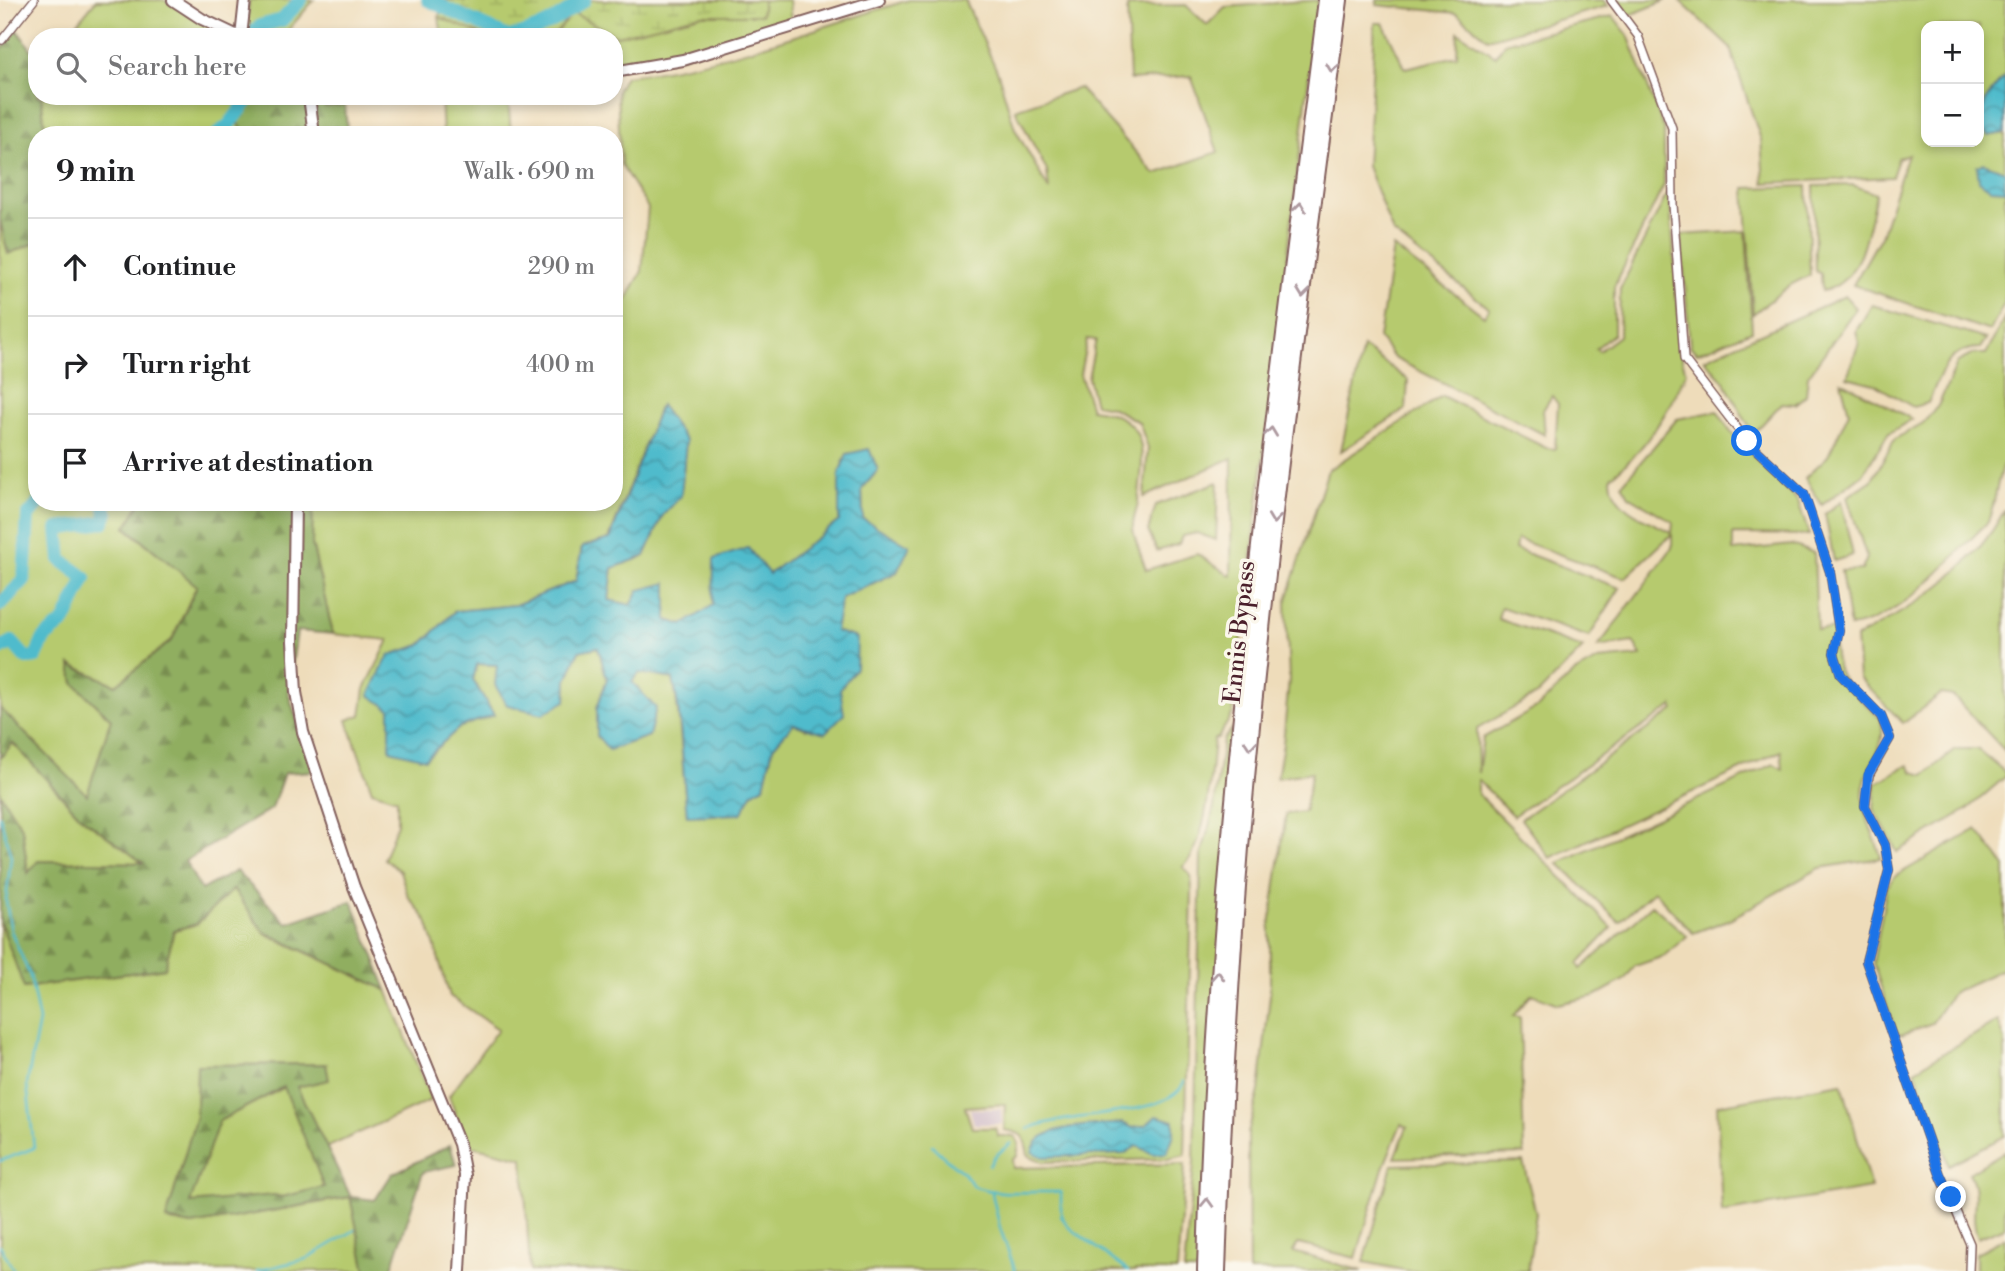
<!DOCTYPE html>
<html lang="en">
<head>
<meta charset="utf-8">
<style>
  body { margin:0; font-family:"Libre Bodoni",serif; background:#f2f2f2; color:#202124 }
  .controls { position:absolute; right:21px; top:21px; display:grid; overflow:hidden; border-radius:14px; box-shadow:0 4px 10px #0003 }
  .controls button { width:63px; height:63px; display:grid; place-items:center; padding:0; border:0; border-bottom:2px solid #e0e0e0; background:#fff; color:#202124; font:35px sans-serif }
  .stop { position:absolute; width:21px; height:21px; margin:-16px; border:5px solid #1a73e8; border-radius:50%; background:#fff }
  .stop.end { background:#1a73e8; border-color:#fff; box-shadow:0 2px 7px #0008 }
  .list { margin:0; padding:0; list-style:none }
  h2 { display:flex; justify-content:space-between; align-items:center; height:91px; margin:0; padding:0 28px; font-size:30px }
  h2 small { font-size:23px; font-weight:400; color:#757577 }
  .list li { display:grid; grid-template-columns:46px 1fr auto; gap:21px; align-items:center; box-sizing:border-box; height:98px; padding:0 28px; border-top:2px solid #e0e0e0 }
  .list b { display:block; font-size:26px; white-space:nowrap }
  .list em { font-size:23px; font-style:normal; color:#757577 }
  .icon { flex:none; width:38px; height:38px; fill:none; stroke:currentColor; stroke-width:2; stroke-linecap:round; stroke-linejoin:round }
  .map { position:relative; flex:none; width:2005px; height:1271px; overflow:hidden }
  .search { position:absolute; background:#fff; box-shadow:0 4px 10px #0003; left:28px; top:28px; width:595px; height:77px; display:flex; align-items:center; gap:18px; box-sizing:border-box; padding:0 24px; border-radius:28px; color:#757577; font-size:26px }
  .panel { position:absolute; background:#fff; box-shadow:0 4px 10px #0003; left:28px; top:126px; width:595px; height:385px; border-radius:28px }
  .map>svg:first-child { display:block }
  .industrial { fill:#d1bdc9 }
  .green { fill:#b6ca6e; stroke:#80744c; stroke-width:2; fill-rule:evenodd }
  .forest { fill:url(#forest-firs); stroke:#6d6646; stroke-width:2; fill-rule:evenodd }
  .wetland { fill:url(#wetland-marsh); stroke:#80744c; stroke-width:2 }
  .water { fill:url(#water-waves); stroke:#4d6d7c; stroke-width:2 }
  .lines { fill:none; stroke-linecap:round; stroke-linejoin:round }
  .stream { stroke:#50bbcc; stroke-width:2.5 }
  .river { stroke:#50bbcc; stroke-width:14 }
  .street-casing { stroke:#83615d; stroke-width:10 }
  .secondary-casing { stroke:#83615d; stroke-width:14 }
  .highway-casing { stroke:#83615d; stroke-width:18 }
  .street { stroke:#fff; stroke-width:7 }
  .secondary { stroke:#fff; stroke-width:10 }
  .highway { stroke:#fff; stroke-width:14 }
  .oneway { stroke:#ae9aa0 }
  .route { stroke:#1a73e8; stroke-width:9 }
  .labels { text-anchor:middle; stroke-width:7; stroke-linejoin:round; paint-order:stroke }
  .street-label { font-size:24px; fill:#4a1f2b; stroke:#fbf7ec }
</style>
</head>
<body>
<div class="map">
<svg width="2005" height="1271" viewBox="0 0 2005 1271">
  <defs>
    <pattern id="forest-firs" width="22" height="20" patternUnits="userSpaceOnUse" patternTransform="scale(1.75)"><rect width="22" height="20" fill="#90ae61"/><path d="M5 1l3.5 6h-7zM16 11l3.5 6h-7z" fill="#788d50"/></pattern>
    <pattern id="wetland-marsh" width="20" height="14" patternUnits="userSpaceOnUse" patternTransform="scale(1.75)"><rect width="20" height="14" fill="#b6ca6e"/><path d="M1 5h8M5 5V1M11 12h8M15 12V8" fill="none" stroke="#9ead5f"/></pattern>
    <pattern id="water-waves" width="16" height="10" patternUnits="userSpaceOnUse" patternTransform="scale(1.75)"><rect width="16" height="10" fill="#50bbcc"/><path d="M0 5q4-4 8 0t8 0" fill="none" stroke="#4497a6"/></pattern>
  </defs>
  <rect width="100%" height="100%" fill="#fbf7ec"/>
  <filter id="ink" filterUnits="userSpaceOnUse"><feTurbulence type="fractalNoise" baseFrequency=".0143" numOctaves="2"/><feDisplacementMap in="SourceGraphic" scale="14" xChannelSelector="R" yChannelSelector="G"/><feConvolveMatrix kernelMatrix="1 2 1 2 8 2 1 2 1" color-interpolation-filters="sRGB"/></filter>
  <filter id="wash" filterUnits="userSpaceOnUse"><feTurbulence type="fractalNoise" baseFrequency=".00686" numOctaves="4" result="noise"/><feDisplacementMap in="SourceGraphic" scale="28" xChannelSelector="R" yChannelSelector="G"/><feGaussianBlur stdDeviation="1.57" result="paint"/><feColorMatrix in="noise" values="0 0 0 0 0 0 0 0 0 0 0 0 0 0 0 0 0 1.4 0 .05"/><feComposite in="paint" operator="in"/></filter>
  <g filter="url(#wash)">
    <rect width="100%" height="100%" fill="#eedcba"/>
    <path class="industrial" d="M 970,1109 L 1001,1109 L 1002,1124 L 974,1124 Z"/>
    <path class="green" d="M 96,0 L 164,0 L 228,37 L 86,37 L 74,27 Z
      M 249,0 L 314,0 L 289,29 L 287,37 L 257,37 L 247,27 Z
      M 763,0 L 789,0 L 791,22 L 679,57 L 614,68 L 614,37 L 544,37 L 557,32 L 573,13 L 617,36 L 700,15 L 761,15 Z
      M 909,0 L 965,0 L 998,73 L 1015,129 L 1049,190 L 1047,171 L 1015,109 L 1079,88 L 1155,174 L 1218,152 L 1191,76 L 1130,80 L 1127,6 L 1186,5 L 1207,25 L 1225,7 L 1318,0 L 1233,713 L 1218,738 L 1214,739 C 1211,772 1207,846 1183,867 L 1191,876 L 1192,890 L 1185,1155 L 1169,1159 L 1043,1162 L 1028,1155 C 1025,1136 1023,1132 1004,1130 L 1005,1104 L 965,1107 L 972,1128 L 995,1128 L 998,1136 L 1015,1136 L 1019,1144 L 1017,1156 L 1012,1160 L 1013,1168 L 1185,1164 L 1177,1271 L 530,1271 L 523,1158 L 467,1145 L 449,1096 L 498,1029 L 450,996 L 427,921 L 408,896 L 400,871 L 384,859 L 397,824 L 397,799 L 372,791 L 347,720 L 361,715 L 365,689 L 389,640 L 333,634 L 312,544 L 313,502 L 614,502 L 614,323 L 642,271 L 648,208 L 621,165 L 617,91 L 625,76 C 721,65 816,28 909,0 ZM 1087,339 L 1096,340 L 1088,378 L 1095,404 L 1111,407 L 1139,422 L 1148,448 L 1144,497 L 1232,458 L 1231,576 L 1197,554 L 1146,570 C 1142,557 1135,542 1133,529 C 1132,520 1137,511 1138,502 C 1144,453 1151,416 1091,409 L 1080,374 ZM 660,405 L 686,441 L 681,495 L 663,515 L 645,556 L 613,568 L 609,600 L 683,625 L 769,575 L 839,521 L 839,473 L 847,454 L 869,450 L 878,470 L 862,489 L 863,519 L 897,572 L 841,598 L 835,631 L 856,668 L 806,729 L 793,723 L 773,747 L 764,786 L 687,815 C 682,770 682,724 673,679 L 639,672 L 632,682 L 649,736 L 609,749 L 597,736 L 597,708 L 607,679 L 598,647 L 579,651 L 567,680 L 566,701 L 497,665 L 477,664 L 473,680 L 494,715 L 460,727 L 425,759 L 390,749 L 390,655 L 421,645 L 455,611 L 515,605 L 576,581 L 582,547 L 609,539 Z
      M 1377,0 L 1603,0 L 1608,6 L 1488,39 L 1456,13 L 1377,5 Z
      M 1618,0 L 1667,0 L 1630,15 Z
      M 1684,0 L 2005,0 L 2005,76 C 1990,92 1981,104 1979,126 L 1988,136 L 2005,133 L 2005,302 L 1990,331 L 1853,285 L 1881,236 L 1908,154 L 1898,158 L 1892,177 L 1764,183 L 1761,140 L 1730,48 L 1681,2 ZM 1926,26 L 1979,26 L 1979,142 L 1926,142 Z
      M 1613,16 L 1628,35 L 1664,129 L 1664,185 L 1614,287 L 1614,334 L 1596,348 L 1599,351 L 1619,336 L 1620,289 L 1669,190 L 1682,359 L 1686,373 C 1667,414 1646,449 1611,477 C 1611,509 1647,520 1672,532 L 1673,522 L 1629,496 L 1622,484 L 1677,419 L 1717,411 L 1732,433 L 1798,501 L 1809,535 L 1733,534 L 1733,551 L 1792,545 L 1814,553 L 1817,630 L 1834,629 C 1832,681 1846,684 1880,718 C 1890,749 1863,765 1863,795 C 1863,818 1876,836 1881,858 L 1820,868 L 1728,920 L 1693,933 L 1654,891 L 1619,922 L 1558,863 L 1774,764 L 1783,769 L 1781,751 L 1550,858 L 1521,819 L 1674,710 L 1673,706 L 1513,816 L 1478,780 L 1478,794 L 1612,928 L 1578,964 L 1581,969 L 1652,905 L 1687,936 L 1664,956 L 1635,966 L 1624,980 L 1595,996 L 1558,1004 L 1532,994 L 1513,1016 L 1520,1017 L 1524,1154 L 1395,1158 L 1407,1127 L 1401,1124 L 1383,1168 L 1356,1258 L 1298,1244 L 1293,1252 L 1362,1271 L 1249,1271 L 1248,1133 L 1259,1091 L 1270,995 L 1270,925 L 1286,814 L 1304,812 L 1312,772 L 1277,778 L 1283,744 L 1289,680 L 1286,603 L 1328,470 L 1442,396 L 1546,448 L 1555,449 L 1558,404 L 1552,396 L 1543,410 L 1545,435 L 1394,358 L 1379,338 L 1393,247 L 1484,316 L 1489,308 L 1393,233 L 1367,166 L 1375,23 L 1383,23 L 1405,68 L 1457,56 L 1458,32 L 1496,56 L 1504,43 ZM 1672,534 L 1672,548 L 1598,647 L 1633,642 L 1641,656 L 1598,660 L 1574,673 L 1538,707 L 1483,738 L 1478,773 L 1477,729 L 1538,694 L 1583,648 L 1498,619 L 1501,607 L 1589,637 L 1620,588 L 1515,549 L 1517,539 L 1625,578 Z
      M 439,17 L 487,37 L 442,37 Z
      M 41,96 L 258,96 L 239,122 L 245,135 L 46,135 Z
      M 441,96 L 508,96 L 511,135 L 443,135 Z
      M 1853,185 L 1876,194 C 1867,228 1863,283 1822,291 L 1821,274 L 1815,271 L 1814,186 Z
      M 1807,186 L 1810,275 L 1790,285 L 1753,314 L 1745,188 Z
      M 0,220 L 8,254 L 37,242 L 37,502 L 141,502 L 126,528 L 197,585 L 172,640 L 116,685 L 71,665 L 74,683 L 111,719 L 87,796 L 0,708 Z
      M 1746,231 L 1752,331 L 1697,353 L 1690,346 L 1681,235 Z
      M 1845,296 L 1856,308 L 1808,376 L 1806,395 L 1795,404 L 1782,403 L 1753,434 L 1723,380 L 1704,359 Z
      M 1872,305 L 1986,339 L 1980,348 C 1945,349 1941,375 1928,403 L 1913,407 L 1874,384 L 1847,377 L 1859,342 L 1856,331 Z
      M 2005,317 L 2005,461 C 1995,481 1997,503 1987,523 C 1948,560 1905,618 1850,627 L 1841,571 L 1862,570 L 1867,558 L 1847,497 L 1872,480 L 1895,439 L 1923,423 L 1938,406 L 1958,362 L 1973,354 L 1986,354 Z
      M 1363,347 L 1408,380 L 1406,409 L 1341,451 Z
      M 1841,381 L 1912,419 L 1888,434 L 1863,474 L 1822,505 L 1805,478 L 1828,456 L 1849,412 Z
      M 1218,482 L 1216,540 L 1197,533 L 1182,536 L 1179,544 L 1157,551 L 1148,531 L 1156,505 Z
      M 1841,501 L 1853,555 L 1834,561 L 1825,514 Z
      M 2005,509 L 2005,751 L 1953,696 L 1941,694 L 1903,723 L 1859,678 L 1856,638 C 1914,607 1974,570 2005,509 Z
      M 1232,729 L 1206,1271 L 1184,1271 L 1194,1162 L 1201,857 L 1214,807 L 1223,740 Z
      M 12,742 L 81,817 L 144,863 L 38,861 L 28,874 L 22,828 L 0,793 L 0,758 Z
      M 1956,749 L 1977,749 L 2005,772 L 2005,777 L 1968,809 L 1897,852 L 1874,809 L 1876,783 L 1908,765 L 1913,772 L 1924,775 Z
      M 1977,829 L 2005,867 L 2005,968 L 1953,992 L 1932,1023 L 1901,1035 L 1896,1032 L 1873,963 L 1887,887 L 1894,877 Z
      M 233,888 L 264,933 L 387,990 L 431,1100 L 326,1148 L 297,1087 L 326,1064 L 197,1065 L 196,1116 L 166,1220 L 192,1225 L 351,1197 L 366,1271 L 0,1271 L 0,921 L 25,988 L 164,968 L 174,930 L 197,924 Z
      M 1998,1021 L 2005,1040 L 2005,1136 L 1949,1165 L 1915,1070 Z
      M 1842,1083 L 1871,1188 L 1722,1213 L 1717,1105 Z
      M 285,1087 L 324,1187 L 282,1197 L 274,1195 L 189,1204 L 219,1121 Z
      M 2005,1151 L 2005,1227 L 1978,1238 C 1968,1213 1982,1195 1969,1173 Z
      M 1523,1162 L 1536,1213 L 1528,1271 L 1408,1271 L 1364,1262 L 1392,1165 Z
      M 2005,1238 L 2005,1271 L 1976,1271 L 1976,1253 Z"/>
    <path class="forest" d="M 17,30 L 37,57 L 37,96 L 41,96 L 46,135 L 37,135 L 37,242 L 8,254 L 0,220 L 0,51 Z
      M 258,96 L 320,96 L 325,107 L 345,105 L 347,130 L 353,135 L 245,135 L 238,122 Z
      M 141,502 L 313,502 L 312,544 L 333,634 L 297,631 L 288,692 L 313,771 L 284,773 L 272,808 L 185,861 L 201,890 L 236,871 L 287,923 L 352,901 L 387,990 L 264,932 L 233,889 L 197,924 L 174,930 L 165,968 L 24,988 L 0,921 L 0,793 L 22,828 L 28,873 L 38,861 L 143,863 L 81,817 L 13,743 L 0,758 L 0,708 L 87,795 L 111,719 L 74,683 L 71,665 L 116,685 L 172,640 L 197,586 L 126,527 Z
      M 326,1064 L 329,1080 L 297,1087 L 351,1197 L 375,1200 L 392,1174 L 450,1145 L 456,1165 L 423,1172 L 391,1271 L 366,1271 L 350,1197 L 192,1225 L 166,1220 L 196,1116 L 197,1065 ZM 284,1087 L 324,1187 L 282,1197 L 274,1195 L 190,1203 L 219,1121 Z"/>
    <path class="wetland" d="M 443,0 L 763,0 L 761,15 L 700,15 L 617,36 L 573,13 L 556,33 L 544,37 L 487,37 L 439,17 Z"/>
    <path class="water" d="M 2005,76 L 2005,133 L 1988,136 L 1979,126 C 1981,104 1990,92 2005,76 Z
      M 1984,163 L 2005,171 L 2005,190 L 1990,189 L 1979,181 L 1977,166 Z
      M 660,405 L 686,441 L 681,496 L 663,515 L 645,556 L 613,568 L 609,600 L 631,605 L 639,590 L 667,583 L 667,620 L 683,625 L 713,605 L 714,559 L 748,548 L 769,574 L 839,521 L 839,473 L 847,454 L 869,449 L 878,470 L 862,489 L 863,519 L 910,546 L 897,572 L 841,598 L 835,631 L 857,638 L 856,668 L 840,689 L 844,714 L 825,733 L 793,724 L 773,747 L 764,786 L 753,792 L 741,814 L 687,816 C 682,770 683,724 673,679 L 639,673 L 632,682 L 656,708 L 649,736 L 609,750 L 597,736 L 597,708 L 607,679 L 598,647 L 579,651 L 567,680 L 566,701 L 543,714 L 507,705 L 495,685 L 497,665 L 477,664 L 473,680 L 494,715 L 460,727 L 425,759 L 390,750 L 390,709 L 369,695 L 389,655 L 421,645 L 455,611 L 515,605 L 576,581 L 582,547 L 610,539 Z
      M 1156,1116 L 1174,1121 L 1174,1134 L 1167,1153 L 1153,1154 L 1137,1146 L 1124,1154 L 1043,1157 L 1032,1152 C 1039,1122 1097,1126 1123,1123 L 1133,1128 L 1146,1125 Z"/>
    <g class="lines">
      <path class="stream" d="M 0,816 L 11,857 L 6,901 L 11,931 L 30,976 L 39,1021 L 27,1084 L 34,1148 L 0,1161
        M 1028,1129 C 1062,1112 1174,1118 1184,1081
        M 932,1145 C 944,1160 964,1169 973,1186 C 999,1196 1032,1191 1061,1192 L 1061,1216 L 1069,1227 L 1128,1271
        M 989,1166 L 995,1156 L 1011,1143
        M 992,1193 L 1000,1228 L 1015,1270
        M 0,1245 L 14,1271
        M 257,1271 L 306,1259 L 355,1230"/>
      <path class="river" d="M 428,0 L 508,37
        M 255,31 L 260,26 L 282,20 L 301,0
        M 510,37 C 538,32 561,17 584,0
        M 217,135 L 229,125 L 251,96
        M 0,605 L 24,580 L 28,516 L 40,502
        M 0,649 L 12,642 L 26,658 L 36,657 L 44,638 L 65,621 L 85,578 L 61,560 L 58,529 L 103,522 L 107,513 L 103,502"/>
    </g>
  </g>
  <g filter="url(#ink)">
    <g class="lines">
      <defs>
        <path id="street" d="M 1611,0 L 1638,36 L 1672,128 L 1673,204 L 1684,359 L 1747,441 L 1804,494 L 1830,572 L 1839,630 L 1834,653 L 1841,675 L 1881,716 L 1890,738 L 1869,775 L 1865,806 L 1885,845 L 1889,870 L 1866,961 L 1940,1174 L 1970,1244 L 1969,1271
          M 2,40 L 34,0"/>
        <path id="secondary" d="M 173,0 L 202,19 L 240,37
          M 241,37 L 245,0
          M 614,72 L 683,60 L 879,0
          M 309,96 L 314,135
          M 295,502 L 293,641 L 296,692 L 303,732 L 354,887 L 459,1144 L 465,1175 L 460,1271"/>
        <path id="highway" d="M 1205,1271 C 1215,844 1273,423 1326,0
          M 1218,1271 C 1224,1096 1233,920 1250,746 C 1274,496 1308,248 1340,0"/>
      </defs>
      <use href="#street" class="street-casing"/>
      <use href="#secondary" class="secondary-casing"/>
      <use href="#highway" class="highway-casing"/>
      <use href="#street" class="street"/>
      <use href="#secondary" class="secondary"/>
      <use href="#highway" class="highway"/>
    </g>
    <defs><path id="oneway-chevron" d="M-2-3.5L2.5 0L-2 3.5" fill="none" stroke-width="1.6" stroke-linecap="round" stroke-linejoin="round" transform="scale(1.75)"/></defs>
    <g class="oneway">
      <use href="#oneway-chevron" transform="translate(1332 68) rotate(97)"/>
      <use href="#oneway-chevron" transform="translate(1300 207) rotate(-83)"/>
      <use href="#oneway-chevron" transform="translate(1303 293) rotate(97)"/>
      <use href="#oneway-chevron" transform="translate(1271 432) rotate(-83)"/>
      <use href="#oneway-chevron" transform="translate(1274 519) rotate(97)"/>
      <use href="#oneway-chevron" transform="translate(1250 745) rotate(95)"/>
      <use href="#oneway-chevron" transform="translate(1218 976) rotate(-86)"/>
      <use href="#oneway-chevron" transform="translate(1207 1203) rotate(-88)"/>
    </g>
  </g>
  <g class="lines" filter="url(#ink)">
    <path class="route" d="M 1747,441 L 1804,494 L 1830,572 L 1839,630 L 1834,653 L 1841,675 L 1881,716 L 1890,738 L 1868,775 L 1865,806 L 1885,845 L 1889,870 L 1866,961 L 1940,1174 L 1951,1197"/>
  </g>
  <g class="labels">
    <g class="street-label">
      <text transform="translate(1239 632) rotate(-84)" y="8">Ennis Bypass</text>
    </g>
  </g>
</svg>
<div class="controls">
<button>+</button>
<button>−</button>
</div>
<div class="stop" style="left:1747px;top:441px"></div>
<div class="stop end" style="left:1951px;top:1197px"></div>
<div class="search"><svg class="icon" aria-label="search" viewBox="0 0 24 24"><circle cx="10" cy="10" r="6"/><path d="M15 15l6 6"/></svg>Search here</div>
<section class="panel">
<h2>9 min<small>Walk · 690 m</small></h2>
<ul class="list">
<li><svg class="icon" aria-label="ahead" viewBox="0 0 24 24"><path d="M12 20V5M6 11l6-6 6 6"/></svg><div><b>Continue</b></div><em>290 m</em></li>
<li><svg class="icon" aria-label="right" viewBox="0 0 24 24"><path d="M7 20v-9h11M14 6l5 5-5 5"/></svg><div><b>Turn right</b></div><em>400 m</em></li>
<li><svg class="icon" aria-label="arrive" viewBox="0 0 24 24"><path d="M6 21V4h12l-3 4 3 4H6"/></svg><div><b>Arrive at destination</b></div></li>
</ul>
</section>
</div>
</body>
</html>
